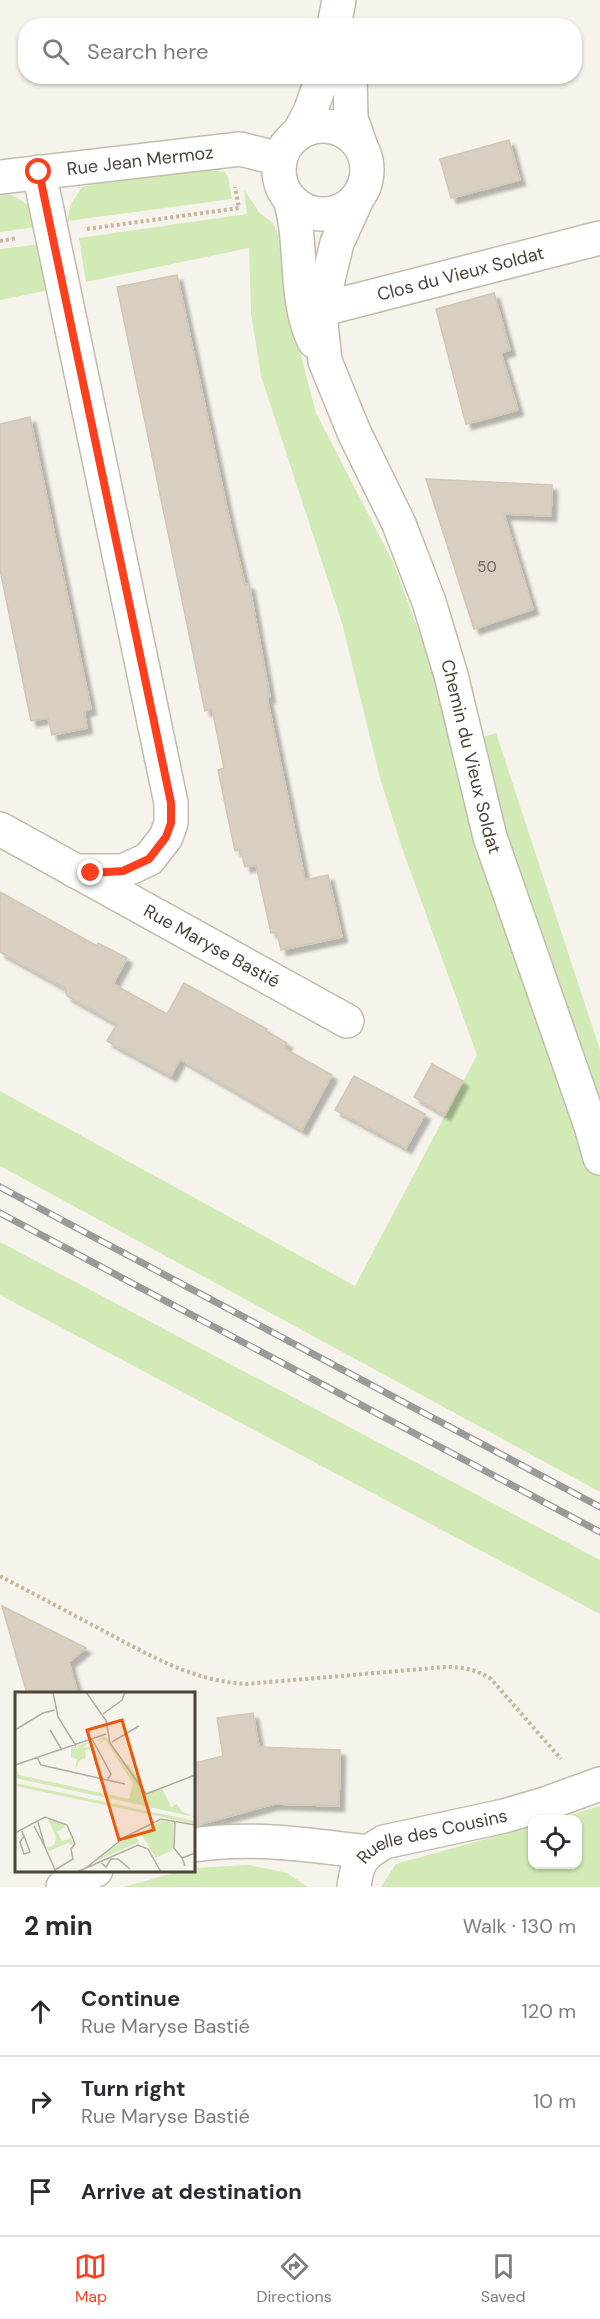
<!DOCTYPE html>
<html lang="en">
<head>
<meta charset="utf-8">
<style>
  body { margin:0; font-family:"DM Sans",sans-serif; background:#f7f7f7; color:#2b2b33 }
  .controls { position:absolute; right:18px; bottom:18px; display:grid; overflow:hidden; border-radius:12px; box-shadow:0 2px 4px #0004 }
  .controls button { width:54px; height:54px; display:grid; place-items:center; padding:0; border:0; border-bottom:2px solid #e1e1e2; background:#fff; color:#2b2b33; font:30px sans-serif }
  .stop { position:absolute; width:18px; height:18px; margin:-14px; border:4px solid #fc3f1d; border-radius:50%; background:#fff }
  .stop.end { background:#fc3f1d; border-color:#fff; box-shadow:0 2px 6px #0008 }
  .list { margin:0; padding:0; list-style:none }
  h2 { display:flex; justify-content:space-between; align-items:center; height:78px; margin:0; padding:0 24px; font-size:26px }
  h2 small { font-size:20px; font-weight:400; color:#7c7c81 }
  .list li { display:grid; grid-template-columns:39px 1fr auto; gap:18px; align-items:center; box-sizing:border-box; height:90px; padding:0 24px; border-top:2px solid #e1e1e2 }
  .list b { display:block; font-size:22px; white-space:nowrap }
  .list p { margin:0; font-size:20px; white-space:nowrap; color:#7c7c81 }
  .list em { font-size:20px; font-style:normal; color:#7c7c81 }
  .icon { flex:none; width:33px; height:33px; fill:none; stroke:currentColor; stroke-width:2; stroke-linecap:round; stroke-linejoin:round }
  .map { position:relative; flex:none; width:600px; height:1887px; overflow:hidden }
  .search { position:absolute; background:#fff; box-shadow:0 2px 4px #0004; left:18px; right:18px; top:18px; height:66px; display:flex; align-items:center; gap:15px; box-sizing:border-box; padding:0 21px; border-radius:24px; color:#7c7c81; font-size:22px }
  .sheet { height:348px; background:#fff }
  nav { display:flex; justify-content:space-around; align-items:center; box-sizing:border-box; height:84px; border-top:2px solid #e1e1e2; background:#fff; font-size:16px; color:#7c7c81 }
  nav a { display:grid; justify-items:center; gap:3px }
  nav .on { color:#fc3f1d }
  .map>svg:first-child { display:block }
  .green { fill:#d2eab5 }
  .building { fill:#d8cfc1; stroke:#d3c7b4; stroke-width:1.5; filter:url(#shadow) }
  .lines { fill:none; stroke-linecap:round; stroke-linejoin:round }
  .street-casing { stroke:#c2bbae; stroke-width:36 }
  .path { stroke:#c4b79f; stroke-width:4; stroke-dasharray:3 3; stroke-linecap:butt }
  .street { stroke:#fff; stroke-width:33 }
  .rail-casing { stroke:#9a9a9a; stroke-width:7 }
  .rail { stroke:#fff; stroke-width:4.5; stroke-dasharray:14; stroke-linecap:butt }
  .route { stroke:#fc3f1d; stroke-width:8 }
  .labels { text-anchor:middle; stroke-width:6; stroke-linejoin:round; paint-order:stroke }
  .number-label { font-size:15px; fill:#6e675b }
  .street-label { font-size:18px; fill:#4b4439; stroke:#fff }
  .inset-road { fill:none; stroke:#b2ada4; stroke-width:1.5 }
  .view { fill:#e8590c; fill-opacity:0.15; stroke:#e8590c; stroke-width:3 }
  .inset-edge { fill:none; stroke:#4b4439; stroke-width:3 }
</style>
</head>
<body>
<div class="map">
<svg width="600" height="1887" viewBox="0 0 600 1887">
  <defs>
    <filter id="shadow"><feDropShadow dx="5.5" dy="5.5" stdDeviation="1.5" flood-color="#0004"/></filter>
  </defs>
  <rect width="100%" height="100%" fill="#f6f3ec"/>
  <path class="green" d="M 188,168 L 225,172 L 228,177 L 232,199 L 67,221 L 71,204 L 82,187 L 113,178 Z
    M 244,190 L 260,213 L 273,223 L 280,240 L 281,268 L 289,269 L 294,329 L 316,413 L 393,562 L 426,651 L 449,724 L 454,746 L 496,733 L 600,1050 L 600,1492 L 0,1166 L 0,1091 L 355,1286 L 477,1055 L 402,848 L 380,778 L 342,623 L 261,376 L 251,313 L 249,248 L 86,282 L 79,238 L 247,214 Z
    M 9,194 C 29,204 32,205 36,227 L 0,232 L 0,195 Z
    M 42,244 L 50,290 L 0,300 L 0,249 Z
    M 0,1242 L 600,1560 L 600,1614 L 0,1295 Z
    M 600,1806 L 600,1887 L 381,1887 L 396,1864 L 532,1826 L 532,1864 L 578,1864 L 578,1820 L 556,1819 Z
    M 249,1865 L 287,1873 L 308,1887 L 123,1887 L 181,1871 L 194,1870 L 194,1868 Z"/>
  <path class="building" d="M 509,140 L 520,180 L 451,198 L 440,159 Z
    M 177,275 L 231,527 L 245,585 L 249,584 L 270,697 L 267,698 L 305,880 L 328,875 L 342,937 L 281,950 L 277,932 L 271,933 L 256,865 L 245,867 L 241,850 L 235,851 L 218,770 L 224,768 L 212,709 L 205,711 L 117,287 Z
    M 494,293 L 510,350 L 501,353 L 518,410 L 466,424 L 436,309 Z
    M 30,417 L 91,709 L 84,711 L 87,728 L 52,735 L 48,718 L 31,721 L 0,570 L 0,424 Z
    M 426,479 L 552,485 L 551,516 L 504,514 L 533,609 L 474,629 Z
    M 0,892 L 97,946 L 98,943 L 127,958 L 113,984 L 167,1014 L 184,983 L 267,1029 L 266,1031 L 287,1043 L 284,1048 L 332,1075 L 302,1130 L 180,1059 L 171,1076 L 107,1041 L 117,1024 L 67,996 L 65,988 L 0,952 Z
    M 432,1064 L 463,1081 L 445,1115 L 414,1097 Z
    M 354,1076 L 425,1114 L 406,1148 L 335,1110 Z
    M 2,1606 L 86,1648 L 69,1662 L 78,1694 L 27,1694 Z
    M 253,1713 L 259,1747 L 340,1750 L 339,1806 L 274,1804 L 194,1826 L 194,1763 L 223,1756 L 217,1718 Z"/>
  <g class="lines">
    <defs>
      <g id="street">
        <path d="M 334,26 L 339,0"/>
        <path d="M 350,76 L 351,118 L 360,144"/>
        <circle cx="323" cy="170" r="44"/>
        <path d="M 299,133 L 310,112 L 323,76"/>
        <path d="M 39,172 L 171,803 L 171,823 L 166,837 L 149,859 L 123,871 L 75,871"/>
        <path id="s1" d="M 0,177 L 240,149 L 280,159"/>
        <path d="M 290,199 C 304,246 293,296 314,341"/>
        <path id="s2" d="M 357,199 L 337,243 L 328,280 L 321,324 L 325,361 L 354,432 L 399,524 L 429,602 L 451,675 L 490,837 L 591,1126 L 600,1158"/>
        <path id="s3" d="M 323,309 L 600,238"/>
        <path id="s4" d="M 0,829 L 347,1021"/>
        <path d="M 194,1845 C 250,1836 310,1845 367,1852"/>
        <path d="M 63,1887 L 96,1870"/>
        <path id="s5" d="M 354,1887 C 357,1861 362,1855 384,1842 L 504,1816 L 545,1804 L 600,1784"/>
      </g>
    </defs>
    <use href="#street" class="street-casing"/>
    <path class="path" d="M 87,229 L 239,208 L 235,187
      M 0,241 L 17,238
      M 0,1576 C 34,1594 68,1612 102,1630 C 147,1654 194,1682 247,1684 L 445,1667 C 463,1667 475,1669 491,1679 L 561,1759"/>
    <use href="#street" class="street"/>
    <defs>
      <path id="rail" d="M 0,1187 L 600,1507
        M 0,1213 L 600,1532"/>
    </defs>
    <use href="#rail" class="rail-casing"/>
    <use href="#rail" class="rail"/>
  </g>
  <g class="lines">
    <path class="route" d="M 39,172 L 171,803 L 171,823 L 166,837 L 149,859 L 123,871 L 91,873"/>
  </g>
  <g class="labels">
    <g class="number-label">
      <text x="487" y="572">50</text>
    </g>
    <g class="street-label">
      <text dy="6" stroke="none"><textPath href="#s1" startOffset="141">Rue Jean Mermoz</textPath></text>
      <text dy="6" stroke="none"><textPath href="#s3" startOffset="142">Clos du Vieux Soldat</textPath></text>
      <text dy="6" stroke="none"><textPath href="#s2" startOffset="591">Chemin du Vieux Soldat</textPath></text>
      <text dy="6" stroke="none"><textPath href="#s4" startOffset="242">Rue Maryse Bastié</textPath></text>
      <text dy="6" stroke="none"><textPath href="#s5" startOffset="105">Ruelle des Cousins</textPath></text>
    </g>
  </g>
  <g transform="translate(15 1692)">
    <rect width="180" height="180" fill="#f6f3ec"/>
    <path d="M 88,44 L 93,47 L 112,74 L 113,72 L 132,100 L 147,96 L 156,115 L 162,112 L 166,119 L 180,125 L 0,86 L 1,77 L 4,83 L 114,107 L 118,92 L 91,48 L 82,53 L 90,45 L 80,50 ZM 77,49 L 67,56 L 80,54 L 70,59 L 71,66 L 65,68 L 60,78 L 62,67 L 56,65 L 56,56 L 61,54 L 63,58 L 62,54 ZM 0,91 L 180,129 L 180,132 L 0,94 ZM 33,126 L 51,134 L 42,140 L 47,149 L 56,146 L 58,154 L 53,151 L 34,159 L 32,156 L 39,153 L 41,146 ZM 147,128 L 158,130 L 159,157 L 141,166 L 126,142 ZM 120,143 L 124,150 L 76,171 L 115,144 Z" fill="#d2eab5"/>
    <path class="inset-road" d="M 38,0 L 43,25 L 61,54M 71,0 L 92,30M 88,22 L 107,8 L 110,0M 91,29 L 95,51 L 131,102 L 180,83M 0,38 L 28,21 L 40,18M 35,38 L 47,58M 77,47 L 96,82 L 93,87M 97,50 L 124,34M 22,65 L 26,73 L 110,92M 0,73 L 91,42M 160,129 L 159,156 L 167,166M 19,134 L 30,155 L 23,130M 7,139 L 8,143 L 9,144 L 15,160 L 9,162 L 5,150 L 9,144M 0,141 L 30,125 L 52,133 L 60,152 L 56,157 L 58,167 L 40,178M 30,155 L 41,180M 84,169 L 91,175 L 96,167 L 103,167 L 115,177M 170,174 L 167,166 L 180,161M 72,175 L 110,145 L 146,127 L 180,133M 62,180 L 123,153 L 133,157 L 146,180"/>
    <path class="view" d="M 107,28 L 139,138 L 104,148 L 72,38 Z"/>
    <rect width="180" height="180" class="inset-edge"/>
  </g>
</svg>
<div class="controls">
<button><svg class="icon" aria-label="locate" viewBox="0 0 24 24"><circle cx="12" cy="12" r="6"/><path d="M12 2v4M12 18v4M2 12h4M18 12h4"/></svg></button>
</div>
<div class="stop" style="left:39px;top:172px"></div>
<div class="stop end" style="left:91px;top:873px"></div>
<div class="search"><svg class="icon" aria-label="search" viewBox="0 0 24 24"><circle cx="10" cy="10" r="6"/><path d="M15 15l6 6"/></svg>Search here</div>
</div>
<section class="sheet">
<h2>2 min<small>Walk · 130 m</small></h2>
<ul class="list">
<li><svg class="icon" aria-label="ahead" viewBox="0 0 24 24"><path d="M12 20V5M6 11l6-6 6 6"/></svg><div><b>Continue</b><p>Rue Maryse Bastié</p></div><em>120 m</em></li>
<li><svg class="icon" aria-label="right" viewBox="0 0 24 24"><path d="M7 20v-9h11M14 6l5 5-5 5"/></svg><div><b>Turn right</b><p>Rue Maryse Bastié</p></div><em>10 m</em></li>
<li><svg class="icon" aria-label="arrive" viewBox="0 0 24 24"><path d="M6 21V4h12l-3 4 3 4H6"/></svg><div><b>Arrive at destination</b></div></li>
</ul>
</section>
<nav>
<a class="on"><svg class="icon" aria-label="map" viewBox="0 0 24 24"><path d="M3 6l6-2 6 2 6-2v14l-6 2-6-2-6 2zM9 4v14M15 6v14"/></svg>Map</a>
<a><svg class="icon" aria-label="directions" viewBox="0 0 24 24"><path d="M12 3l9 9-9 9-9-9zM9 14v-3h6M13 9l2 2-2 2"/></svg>Directions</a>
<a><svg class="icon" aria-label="saved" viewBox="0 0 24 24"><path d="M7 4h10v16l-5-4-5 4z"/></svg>Saved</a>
</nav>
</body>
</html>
